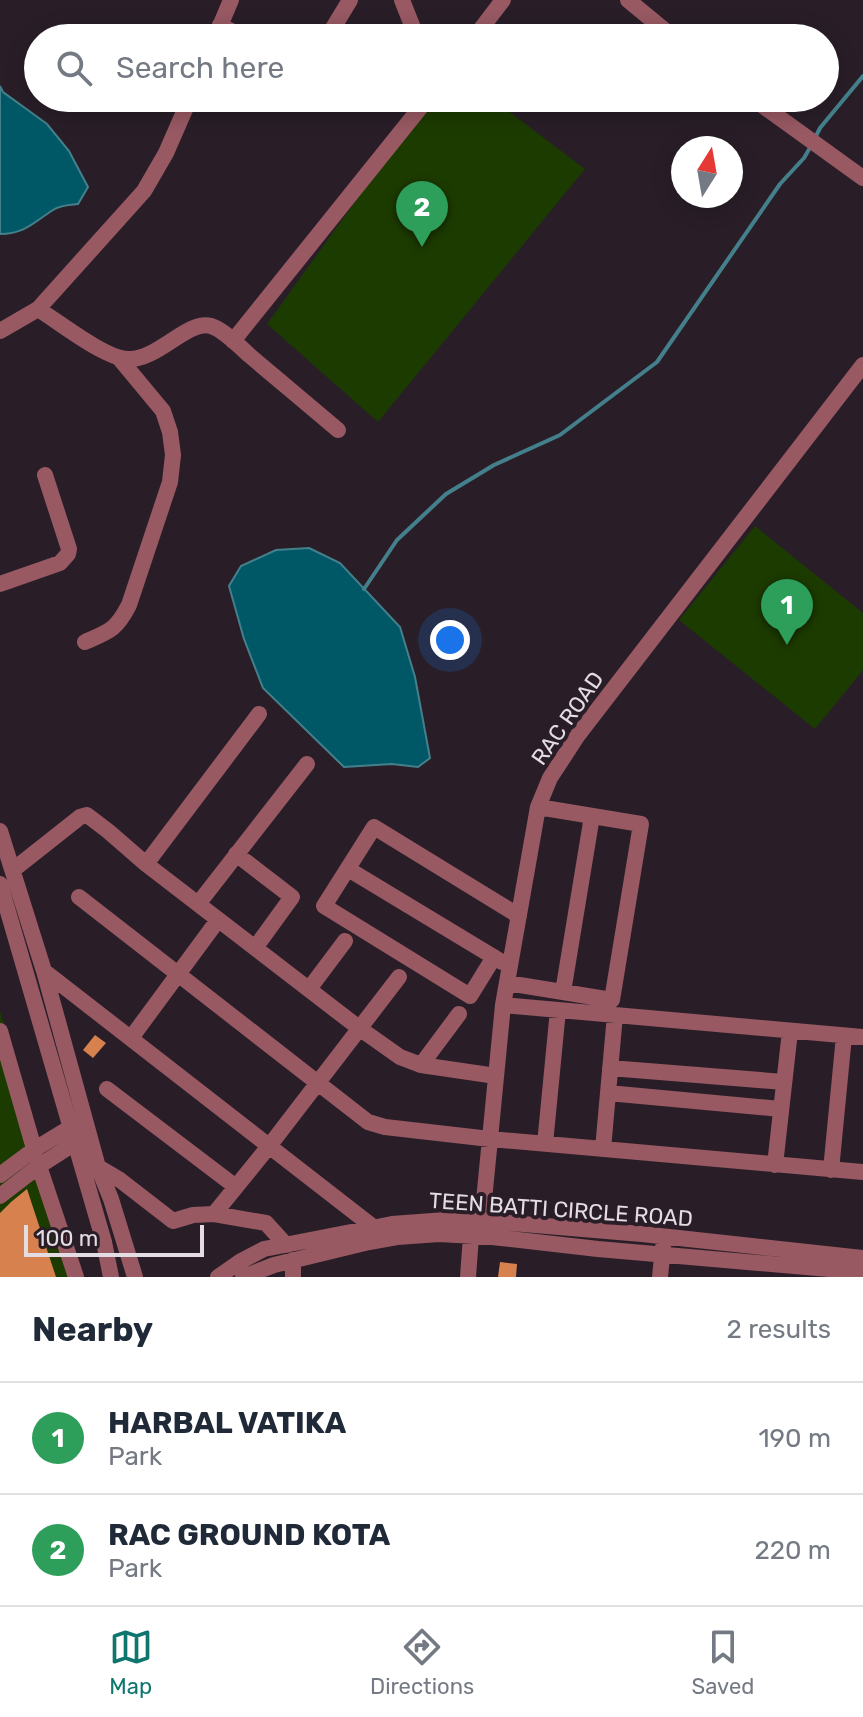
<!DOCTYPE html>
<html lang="en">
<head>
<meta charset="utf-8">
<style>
  body { margin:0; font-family:Rubik,sans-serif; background:#f6f6f7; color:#1f2937 }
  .compass { position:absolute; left:671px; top:136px; width:72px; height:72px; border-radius:50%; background:#fff; box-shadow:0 4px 20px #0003; rotate:11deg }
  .scale { position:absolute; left:24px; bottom:20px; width:180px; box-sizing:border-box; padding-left:8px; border:4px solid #e4dce3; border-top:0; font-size:22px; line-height:28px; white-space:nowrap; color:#e4dce3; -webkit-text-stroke:6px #291e28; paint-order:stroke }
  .you { position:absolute; left:450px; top:640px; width:28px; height:28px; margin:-20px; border:6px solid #fff; border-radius:50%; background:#1a73e8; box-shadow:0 0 0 12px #1a73e833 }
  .badge { display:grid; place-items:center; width:52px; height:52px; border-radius:50%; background:#0f766e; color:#fff; font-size:26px; font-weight:700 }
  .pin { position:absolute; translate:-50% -66px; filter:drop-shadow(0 2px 4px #0008) }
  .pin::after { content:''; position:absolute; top:42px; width:28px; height:24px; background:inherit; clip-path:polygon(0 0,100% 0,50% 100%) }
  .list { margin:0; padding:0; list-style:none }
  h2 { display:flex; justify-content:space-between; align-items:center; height:104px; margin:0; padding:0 32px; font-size:34px }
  h2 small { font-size:26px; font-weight:400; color:#747a83 }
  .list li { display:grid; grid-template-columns:52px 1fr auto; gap:24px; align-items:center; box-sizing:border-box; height:112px; padding:0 32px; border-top:2px solid #e0e1e3 }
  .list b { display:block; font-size:30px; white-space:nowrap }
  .list p { margin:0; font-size:26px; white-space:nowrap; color:#747a83 }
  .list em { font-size:26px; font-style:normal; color:#747a83 }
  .icon { flex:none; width:44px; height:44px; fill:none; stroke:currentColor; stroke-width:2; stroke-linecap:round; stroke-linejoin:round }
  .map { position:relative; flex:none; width:863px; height:1277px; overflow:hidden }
  .search { position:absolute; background:#fff; box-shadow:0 4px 20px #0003; left:24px; right:24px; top:24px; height:88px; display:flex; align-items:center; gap:20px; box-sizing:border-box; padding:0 28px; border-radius:44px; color:#747a83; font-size:30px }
  .sheet { height:328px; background:#fff }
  nav { display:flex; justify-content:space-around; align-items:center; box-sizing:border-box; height:112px; border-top:2px solid #e0e1e3; background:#fff; font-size:22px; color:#747a83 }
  nav a { display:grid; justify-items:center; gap:4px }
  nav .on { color:#0f766e }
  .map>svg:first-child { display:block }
  .green { fill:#1c3b00 }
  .water { fill:#005867; stroke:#44808c; stroke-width:2 }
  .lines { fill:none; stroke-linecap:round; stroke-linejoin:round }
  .stream { stroke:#44808c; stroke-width:4 }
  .building { fill:#d7814e }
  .minor { stroke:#985963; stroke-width:16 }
  .labels { text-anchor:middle; stroke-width:8; stroke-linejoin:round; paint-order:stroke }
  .street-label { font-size:22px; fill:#e4dce3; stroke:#291e28 }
</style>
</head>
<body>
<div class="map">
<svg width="863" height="1277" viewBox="0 0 863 1277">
  <rect width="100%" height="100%" fill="#291e28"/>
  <path class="green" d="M 430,98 L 491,98 L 585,169 L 378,422 L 267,324 Z
    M 755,526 L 863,613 L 863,670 L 815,729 L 679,620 Z
    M 0,1011 L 74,1256 L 78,1277 L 0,1277 Z"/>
  <path class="water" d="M 0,86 L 3,92 L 47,124 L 69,151 L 88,187 L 78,204 C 70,205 60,205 53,210 C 34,222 25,234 0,234 Z
    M 309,548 L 340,563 L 400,627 L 415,677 L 430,758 L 418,767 L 392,764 L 344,767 L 263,688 L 244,639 L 229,586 L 241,566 L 276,550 Z"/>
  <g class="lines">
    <path class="stream" d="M 815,138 L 820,128 L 863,76
      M 364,589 L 397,540 L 446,494 L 494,465 L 560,435 L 657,362 L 780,184 L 804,158 L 811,146"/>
  </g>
  <path class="building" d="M 95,1035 L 106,1043 L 93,1058 L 83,1050 Z
    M 27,1189 L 56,1277 L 0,1277 L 0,1213 L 11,1202 Z
    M 500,1262 L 517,1264 L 516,1277 L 498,1277 Z"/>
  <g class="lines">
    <path class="minor" d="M 402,0 L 417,38
      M 628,0 L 674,38
      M 220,25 L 245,38
      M 215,38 L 231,0
      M 327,38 L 350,0
      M 474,38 L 503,0
      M 752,98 L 863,178
      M 38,309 C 59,322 104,358 128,359 C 157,361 188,319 211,326 C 224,330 239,346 249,355 C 279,380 308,405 338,430
      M 0,331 L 38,309 L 144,191 L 166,153 L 190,98
      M 233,341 L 428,98
      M 0,584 L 60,563 L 68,554 L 69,549 L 45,475
      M 85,642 C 110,631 116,630 129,605 L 170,482 L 173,455 L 170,432 L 163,411 L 119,358
      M 0,831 L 44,971 L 98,1167 L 111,1199 L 135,1277
      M 236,854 L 292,897 L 255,948
      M 146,864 L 259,714
      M 348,869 L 502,962
      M 13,870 L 80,817 L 87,815 L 108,831 L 146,864 L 359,1028 L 400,1057 L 421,1065 L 496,1076
      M 0,884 L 104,1242 L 111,1277
      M 79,897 L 368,1122 L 385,1127 L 490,1139 L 863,1172
      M 198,904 L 307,764
      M 494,957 L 470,996 L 324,906 L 374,827 L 519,916
      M 44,971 L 381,1233
      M 507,983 L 612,1000 L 641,824 L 538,807
      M 309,989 L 345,941
      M 563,992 L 592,816
      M 503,1005 L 863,1037
      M 0,1031 L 39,1166 L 76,1277
      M 131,1038 L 218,920
      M 421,1065 L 459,1014
      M 610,1068 L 784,1082
      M 107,1089 L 236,1187
      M 608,1093 L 781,1109
      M 545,1144 L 558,1010
      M 603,1149 L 615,1015
      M 775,1165 L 790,1031
      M 98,1167 L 120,1180 L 173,1221 L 193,1215 L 214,1214 L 266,1223 L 286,1245
      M 831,1170 L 844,1036
      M 0,1175 L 35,1149 L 71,1127
      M 0,1196 L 39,1166 L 75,1143
      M 214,1214 L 270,1145 L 399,977
      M 482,1221 L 503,1005 L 538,807 L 550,778 L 578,735 L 863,365
      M 293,1260 L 293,1277
      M 218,1277 L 241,1261 L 264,1249 L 392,1224 L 446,1220 L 476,1220 L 642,1234 L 863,1258
      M 243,1277 L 274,1265 L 369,1242 L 397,1237 L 439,1234 L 492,1237 L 598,1249 L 863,1272
      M 468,1277 L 471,1236
      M 660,1277 L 663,1247"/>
  </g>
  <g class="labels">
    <g class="street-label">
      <text transform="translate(567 718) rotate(-55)" y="8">RAC ROAD</text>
      <text transform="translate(561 1209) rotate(4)" y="8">TEEN BATTI CIRCLE ROAD</text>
    </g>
  </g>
</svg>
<svg class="compass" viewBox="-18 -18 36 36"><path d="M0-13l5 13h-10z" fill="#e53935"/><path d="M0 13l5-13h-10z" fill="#747a83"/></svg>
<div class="scale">100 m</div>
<div class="you"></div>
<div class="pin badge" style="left:787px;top:645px;background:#2e9e5b">1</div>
<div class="pin badge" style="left:422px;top:247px;background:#2e9e5b">2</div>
<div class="search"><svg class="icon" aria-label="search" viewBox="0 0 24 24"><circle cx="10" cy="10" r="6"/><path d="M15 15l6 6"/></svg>Search here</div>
</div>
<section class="sheet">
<h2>Nearby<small>2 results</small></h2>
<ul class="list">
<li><span class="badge" style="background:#2e9e5b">1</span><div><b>HARBAL VATIKA</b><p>Park</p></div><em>190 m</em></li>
<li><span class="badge" style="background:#2e9e5b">2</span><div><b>RAC GROUND KOTA</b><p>Park</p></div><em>220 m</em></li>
</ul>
</section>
<nav>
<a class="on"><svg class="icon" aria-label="map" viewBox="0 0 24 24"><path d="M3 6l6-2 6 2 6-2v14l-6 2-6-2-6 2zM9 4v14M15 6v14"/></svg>Map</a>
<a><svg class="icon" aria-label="directions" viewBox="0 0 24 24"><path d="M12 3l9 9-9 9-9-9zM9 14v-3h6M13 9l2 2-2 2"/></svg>Directions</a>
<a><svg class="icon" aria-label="saved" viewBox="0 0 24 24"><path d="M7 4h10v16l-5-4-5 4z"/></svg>Saved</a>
</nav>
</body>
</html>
